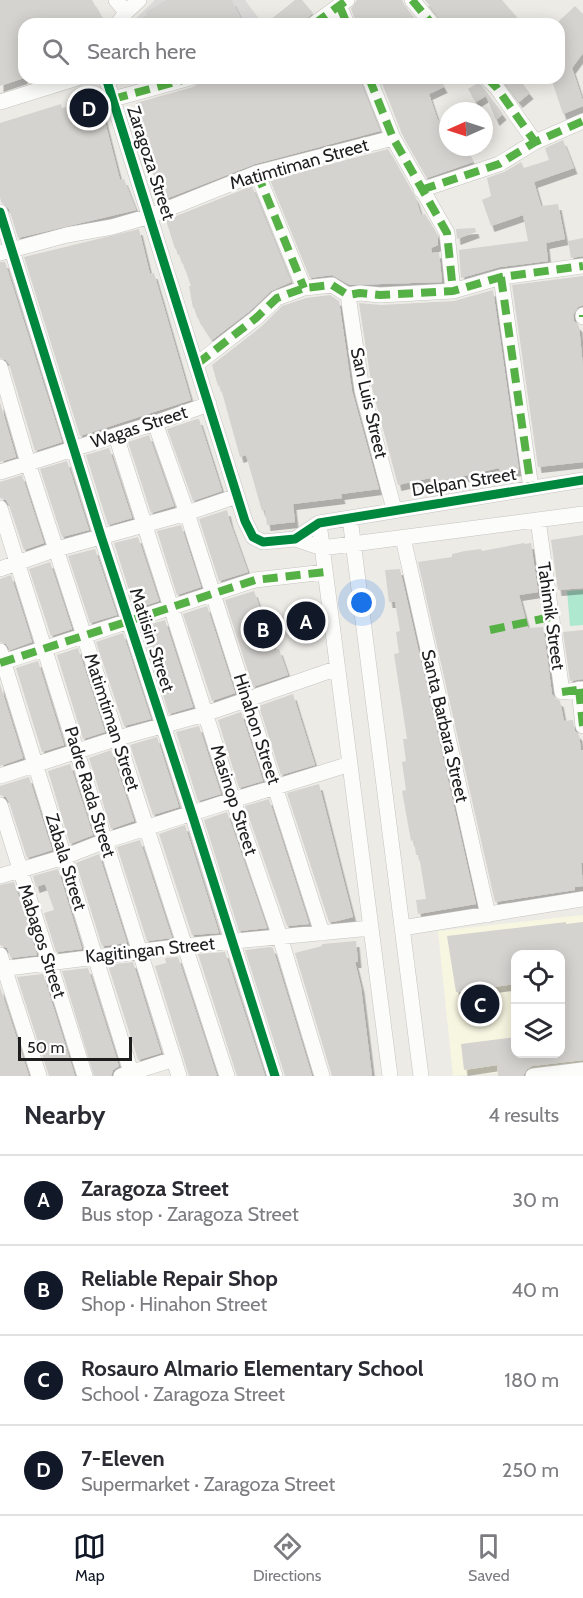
<!DOCTYPE html>
<html lang="en">
<head>
<meta charset="utf-8">
<style>
  body { margin:0; font-family:Cabin,sans-serif; background:#f7f7f7; color:#2b2b33 }
  .controls { position:absolute; right:18px; bottom:18px; display:grid; overflow:hidden; border-radius:12px; box-shadow:0 3px 15px #0003 }
  .controls button { width:54px; height:54px; display:grid; place-items:center; padding:0; border:0; border-bottom:2px solid #e1e1e2; background:#fff; color:#2b2b33; font:30px sans-serif }
  .compass { position:absolute; left:439px; top:102px; width:54px; height:54px; border-radius:50%; background:#fff; box-shadow:0 3px 15px #0003; rotate:267deg }
  .scale { position:absolute; left:18px; bottom:15px; width:114px; box-sizing:border-box; padding-left:6px; border:3px solid #1e1e1e; border-top:0; font-size:16px; line-height:21px; white-space:nowrap; color:#1e1e1e; -webkit-text-stroke:4px #fff; paint-order:stroke }
  .you { position:absolute; left:362px; top:603px; width:21px; height:21px; margin:-15px; border:4px solid #fff; border-radius:50%; background:#1a73e8; box-shadow:0 0 0 9px #1a73e833 }
  .badge { display:grid; place-items:center; width:39px; height:39px; border-radius:50%; background:#111827; color:#fff; font-size:20px; font-weight:700 }
  .pin { position:absolute; translate:-50% -50%; border:3px solid #fff; box-shadow:0 2px 6px #0006 }
  .list { margin:0; padding:0; list-style:none }
  h2 { display:flex; justify-content:space-between; align-items:center; height:78px; margin:0; padding:0 24px; font-size:26px }
  h2 small { font-size:20px; font-weight:400; color:#7c7c81 }
  .list li { display:grid; grid-template-columns:39px 1fr auto; gap:18px; align-items:center; box-sizing:border-box; height:90px; padding:0 24px; border-top:2px solid #e1e1e2 }
  .list b { display:block; font-size:22px; white-space:nowrap }
  .list p { margin:0; font-size:20px; white-space:nowrap; color:#7c7c81 }
  .list em { font-size:20px; font-style:normal; color:#7c7c81 }
  .icon { flex:none; width:33px; height:33px; fill:none; stroke:currentColor; stroke-width:2; stroke-linecap:round; stroke-linejoin:round }
  .map { position:relative; flex:none; width:583px; height:1076px; overflow:hidden }
  .search { position:absolute; background:#fff; box-shadow:0 3px 15px #0003; left:18px; right:18px; top:18px; height:66px; display:flex; align-items:center; gap:15px; box-sizing:border-box; padding:0 21px; border-radius:18px; color:#7c7c81; font-size:22px }
  .sheet { height:438px; background:#fff }
  nav { display:flex; justify-content:space-around; align-items:center; box-sizing:border-box; height:84px; border-top:2px solid #e1e1e2; background:#fff; font-size:16px; color:#7c7c81 }
  nav a { display:grid; justify-items:center; gap:3px }
  nav .on { color:#111827 }
  .map>svg:first-child { display:block }
  .residential { fill:#dcdad8 }
  .education { fill:#f7f6e1; fill-rule:evenodd }
  .pitch { fill:#aee8cf }
  .building { fill:#d5d3cf; filter:url(#shadow) }
  .lines { fill:none; stroke-linecap:round; stroke-linejoin:round }
  .minor-casing { stroke:#c5c4c2; stroke-width:16 }
  .minor { stroke:#fcfcfb; stroke-width:15 }
  .quiet { stroke:#55b145; stroke-width:8; stroke-dasharray:15 8; stroke-linecap:butt }
  .cycleway-casing { stroke:#fff; stroke-width:13 }
  .cycleway { stroke:#00873e; stroke-width:9 }
  .labels { text-anchor:middle; stroke-width:5; stroke-linejoin:round; paint-order:stroke }
  .street-label { font-size:18px; fill:#1e1e1e; stroke:#fff }
</style>
</head>
<body>
<div class="map">
<svg width="583" height="1076" viewBox="0 0 583 1076">
  <defs>
    <filter id="shadow"><feDropShadow dx="3.5" dy="6" stdDeviation="0" flood-color="#0004"/></filter>
  </defs>
  <rect width="100%" height="100%" fill="#edebe6"/>
  <path class="residential" d="M 155,0 L 245,0 L 263,24 L 130,24 Z"/>
  <path class="education" d="M 583,915 L 583,1067 L 453,1076 L 438,931 ZM 516,954 L 560,954 L 560,1054 L 516,1054 Z"/>
  <path class="pitch" d="M 583,590 L 583,625 L 570,626 L 567,591 Z"/>
  <path class="building" d="M 0,0 L 92,0 L 106,24 L 24,24 L 24,78 L 0,86 Z
    M 166,0 L 232,0 L 244,24 L 132,24 L 147,15 L 146,12 Z
    M 295,0 L 302,0 L 313,13 L 305,20 L 304,24 L 265,24 Z
    M 357,0 L 402,0 L 405,6 L 419,24 L 357,24 L 351,9 Z
    M 425,0 L 502,0 L 523,24 L 442,24 L 439,18 Z
    M 575,6 L 583,14 L 583,53 L 572,68 L 583,101 L 583,106 L 563,114 L 552,81 L 559,79 L 559,21 Z
    M 200,78 L 359,78 L 380,131 L 255,164 L 158,202 L 155,195 L 159,193 L 154,176 L 145,150 L 142,150 L 136,103 L 193,87 L 197,84 Z
    M 380,78 L 439,78 L 444,87 L 429,94 L 438,121 L 446,118 L 448,125 L 448,147 L 455,147 L 457,154 L 467,150 L 473,162 L 427,178 L 402,134 Z
    M 501,78 L 518,78 L 530,93 L 519,102 Z
    M 479,82 L 503,114 L 496,120 L 486,96 L 476,102 L 468,89 Z
    M 89,101 L 101,106 L 120,180 L 124,179 L 136,210 L 18,238 L 9,209 L 1,202 L 0,197 L 0,123 L 61,104 L 62,108 Z
    M 563,140 L 574,168 L 534,182 L 541,206 L 558,204 L 565,239 L 546,243 L 548,261 L 500,267 L 461,278 L 459,250 L 528,241 L 523,215 L 491,226 L 482,200 L 491,196 L 487,178 L 504,172 L 521,162 L 524,168 L 549,160 L 545,148 Z
    M 388,149 L 416,199 L 421,215 L 425,214 L 438,236 L 438,245 L 431,248 L 432,253 L 439,252 L 442,282 L 350,285 L 332,275 L 310,278 L 270,180 Z
    M 252,186 L 291,282 L 271,291 L 250,311 L 212,340 L 197,317 L 194,308 L 193,308 L 189,286 L 191,286 L 183,263 L 182,264 L 177,248 L 175,249 L 166,220 Z
    M 475,228 L 476,232 L 457,239 L 456,229 Z
    M 139,229 L 150,274 L 154,273 L 191,400 L 80,436 L 24,257 Z
    M 583,238 L 583,256 L 571,258 L 568,241 Z
    M 0,262 L 5,262 L 62,442 L 35,451 L 9,364 L 6,360 L 0,358 Z
    M 583,276 L 583,305 L 578,307 L 573,315 L 574,321 L 579,326 L 583,367 L 583,462 L 538,467 L 512,285 Z
    M 493,290 L 519,470 L 500,473 L 499,468 L 450,479 L 430,482 L 430,478 L 398,485 L 372,388 L 359,303 L 381,305 L 454,301 Z
    M 330,295 L 339,301 L 352,391 L 379,489 L 341,494 L 342,498 L 293,504 L 295,522 L 267,525 L 265,510 L 262,511 L 246,455 L 240,457 L 220,385 L 218,386 L 212,365 L 262,326 L 282,306 L 306,298 Z
    M 0,402 L 16,457 L 0,462 Z
    M 197,419 L 199,419 L 222,491 L 193,501 L 167,429 Z
    M 149,435 L 174,506 L 151,513 L 128,442 Z
    M 109,448 L 132,518 L 108,525 L 86,455 Z
    M 67,461 L 89,530 L 62,537 L 40,469 Z
    M 22,475 L 44,543 L 24,550 L 9,505 L 6,500 L 0,498 L 0,482 Z
    M 227,510 L 230,522 L 248,572 L 219,581 L 199,519 Z
    M 181,525 L 201,587 L 177,595 L 157,531 Z
    M 583,535 L 583,588 L 558,590 L 551,540 Z
    M 138,537 L 159,601 L 135,609 L 114,543 Z
    M 524,543 L 525,544 L 531,543 L 538,592 L 519,595 L 528,628 L 543,627 L 552,694 L 555,698 L 560,701 L 564,721 L 573,720 L 575,731 L 579,735 L 581,750 L 583,750 L 583,863 L 581,863 L 583,886 L 575,887 L 575,890 L 495,902 L 418,562 L 452,557 L 452,554 L 465,551 L 481,549 L 482,551 Z
    M 95,549 L 117,615 L 90,623 L 68,556 Z
    M 50,562 L 72,629 L 51,636 L 29,569 Z
    M 400,569 L 476,904 L 418,914 L 416,900 L 426,899 L 419,855 L 416,855 L 414,840 L 411,841 L 402,791 L 406,790 L 402,762 L 406,761 L 403,739 L 407,739 L 394,654 L 399,653 L 396,632 L 400,631 L 395,602 L 389,602 L 385,570 Z
    M 11,575 L 32,642 L 10,650 L 6,644 L 0,642 L 0,579 Z
    M 254,591 L 275,650 L 279,649 L 288,675 L 253,687 L 225,600 Z
    M 207,606 L 235,693 L 212,701 L 183,614 Z
    M 165,620 L 193,707 L 169,714 L 141,627 Z
    M 583,630 L 583,679 L 570,681 L 563,632 Z
    M 123,633 L 151,719 L 124,726 L 96,642 Z
    M 78,648 L 105,732 L 83,739 L 57,655 Z
    M 38,661 L 64,745 L 42,752 L 16,668 Z
    M 0,684 L 23,758 L 0,766 Z
    M 293,694 L 315,765 L 281,775 L 259,706 Z
    M 241,712 L 263,781 L 239,788 L 218,720 Z
    M 199,726 L 221,794 L 198,801 L 176,732 Z
    M 157,737 L 179,807 L 153,815 L 130,745 Z
    M 111,750 L 134,821 L 111,829 L 89,758 Z
    M 70,764 L 93,835 L 70,844 L 48,771 Z
    M 29,777 L 52,850 L 27,858 L 9,802 L 6,797 L 0,795 L 0,786 Z
    M 319,784 L 353,917 L 337,921 L 329,922 L 287,793 Z
    M 269,799 L 309,924 L 287,926 L 245,806 Z
    M 227,812 L 267,928 L 239,931 L 204,820 Z
    M 185,825 L 219,933 L 192,935 L 159,834 Z
    M 140,840 L 172,938 L 147,941 L 117,847 Z
    M 99,854 L 127,943 L 102,946 L 76,863 Z
    M 58,869 L 82,949 L 56,952 L 44,913 L 54,910 L 45,884 L 36,887 L 33,876 Z
    M 14,882 L 37,955 L 11,958 L 7,948 L 0,945 L 0,885 Z
    M 566,922 L 566,924 L 583,922 L 583,1060 L 532,1066 L 527,1069 L 523,1076 L 498,1076 L 497,1065 L 464,1070 L 461,1044 L 516,1037 L 516,1053 L 561,1053 L 561,954 L 516,954 L 516,984 L 456,992 L 447,936 Z
    M 356,941 L 358,962 L 355,962 L 361,987 L 372,1076 L 332,1076 L 295,953 L 322,946 L 322,944 Z
    M 270,947 L 273,948 L 312,1076 L 285,1076 L 245,950 Z
    M 225,952 L 265,1076 L 237,1076 L 198,954 Z
    M 178,957 L 217,1076 L 189,1076 L 155,966 L 166,963 L 165,958 Z
    M 133,962 L 161,1053 L 138,1060 L 108,965 Z
    M 88,968 L 119,1066 L 113,1070 L 111,1076 L 94,1076 L 62,971 Z
    M 43,974 L 75,1076 L 49,1076 L 17,977 Z
    M 0,987 L 29,1076 L 0,1076 Z"/>
  <g class="lines">
    <defs>
      <path id="minor" d="M 116,0 L 126,12
        M 412,0 L 432,24
        M 340,7 L 347,24
        M 118,24 L 126,12 L 139,0
        M 314,24 L 347,0
        M 106,78 L 245,521 L 253,537 L 263,542 L 295,539 L 319,523 L 583,480
        M 369,78 L 393,138 L 447,233 L 453,291
        M 487,78 L 497,88 L 535,142
        M 113,99 L 190,78
        M 0,102 L 77,78
        M 257,173 L 304,288
        M 421,190 L 499,164 L 535,142 L 583,121
        M 0,212 L 101,536 L 192,814 L 275,1076
        M 0,253 L 67,235 L 112,227 L 150,216 L 257,173 L 393,138
        M 501,277 L 531,488
        M 348,295 L 362,390 L 394,509
        M 583,315 L 583,317
        M 197,364 L 256,318 L 277,298 L 304,288 L 332,285 L 348,295 L 360,293 L 380,295 L 453,291 L 501,277 L 583,266
        M 0,367 L 28,463 L 227,1076
        M 155,423 L 187,513 L 322,933
        M 116,436 L 233,800 L 280,937 L 322,1076
        M 0,472 L 155,423 L 209,404
        M 0,508 L 179,1076
        M 350,518 L 421,1076
        M 538,520 L 562,692 L 583,689
        M 319,523 L 390,1076
        M 403,538 L 488,915
        M 295,539 L 322,548 L 583,514
        M 0,569 L 57,549 L 187,513 L 237,496
        M 0,651 L 131,1072
        M 0,663 L 255,580 L 325,572
        M 579,689 L 583,726
        M 0,776 L 118,738 L 205,714 L 338,668
        M 0,805 L 85,1076
        M 0,876 L 64,857 L 105,841 L 233,800 L 350,764
        M 402,928 L 583,899
        M 0,955 L 39,1076
        M 0,969 L 184,946 L 371,928
        M 121,1076 L 174,1059
        M 533,1076 L 583,1070"/>
    </defs>
    <use href="#minor" class="minor-casing"/>
    <use href="#minor" class="minor"/>
    <path class="quiet" d="M 412,0 L 432,24
      M 340,7 L 347,24
      M 314,24 L 347,0
      M 369,78 L 393,138 L 447,233 L 453,291
      M 487,78 L 497,88 L 535,142
      M 113,99 L 190,78
      M 257,173 L 304,288
      M 421,190 L 499,164 L 535,142 L 583,121
      M 501,277 L 531,488
      M 583,315 L 583,317
      M 197,364 L 256,318 L 277,298 L 304,288 L 332,285 L 348,295 L 360,293 L 380,295 L 453,291 L 501,277 L 583,266
      M 490,630 L 551,617
      M 0,663 L 255,580 L 325,572
      M 579,689 L 583,726
      M 562,692 L 583,689"/>
    <defs>
      <path id="cycleway" d="M 106,78 L 245,521 L 253,537 L 263,542 L 295,539 L 319,523 L 583,480
        M 0,212 L 101,536 L 192,814 L 275,1076"/>
    </defs>
    <use href="#cycleway" class="cycleway-casing"/>
    <use href="#cycleway" class="cycleway"/>
  </g>
  <g class="labels">
    <g class="street-label">
      <text transform="translate(151 163) rotate(72)" y="6">Zaragoza Street</text>
      <text transform="translate(299 164) rotate(-16)" y="6">Matimtiman Street</text>
      <text transform="translate(369 403) rotate(77)" y="6">San Luis Street</text>
      <text transform="translate(139 427) rotate(-18)" y="6">Wagas Street</text>
      <text transform="translate(464 482) rotate(-9)" y="6">Delpan Street</text>
      <text transform="translate(551 616) rotate(82)" y="6">Tahimik Street</text>
      <text transform="translate(152 640) rotate(72)" y="6">Matiisin Street</text>
      <text transform="translate(112 722) rotate(72)" y="6">Matimtiman Street</text>
      <text transform="translate(445 726) rotate(77)" y="6">Santa Barbara Street</text>
      <text transform="translate(257 729) rotate(72)" y="6">Hinahon Street</text>
      <text transform="translate(90 792) rotate(73)" y="6">Padre Rada Street</text>
      <text transform="translate(234 800) rotate(72)" y="6">Masinop Street</text>
      <text transform="translate(66 862) rotate(73)" y="6">Zabala Street</text>
      <text transform="translate(42 941) rotate(72)" y="6">Mabagos Street</text>
      <text transform="translate(150 950) rotate(-6)" y="6">Kagitingan Street</text>
    </g>
  </g>
</svg>
<div class="controls">
<button><svg class="icon" aria-label="locate" viewBox="0 0 24 24"><circle cx="12" cy="12" r="6"/><path d="M12 2v4M12 18v4M2 12h4M18 12h4"/></svg></button>
<button><svg class="icon" aria-label="layers" viewBox="0 0 24 24"><path d="M12 4l9 5-9 5-9-5zM3 14l9 5 9-5"/></svg></button>
</div>
<svg class="compass" viewBox="-18 -18 36 36"><path d="M0-13l5 13h-10z" fill="#e53935"/><path d="M0 13l5-13h-10z" fill="#7c7c81"/></svg>
<div class="scale">50 m</div>
<div class="you"></div>
<div class="pin badge" style="left:306px;top:621px">A</div>
<div class="pin badge" style="left:263px;top:629px">B</div>
<div class="pin badge" style="left:480px;top:1004px">C</div>
<div class="pin badge" style="left:89px;top:108px">D</div>
<div class="search"><svg class="icon" aria-label="search" viewBox="0 0 24 24"><circle cx="10" cy="10" r="6"/><path d="M15 15l6 6"/></svg>Search here</div>
</div>
<section class="sheet">
<h2>Nearby<small>4 results</small></h2>
<ul class="list">
<li><span class="badge">A</span><div><b>Zaragoza Street</b><p>Bus stop · Zaragoza Street</p></div><em>30 m</em></li>
<li><span class="badge">B</span><div><b>Reliable Repair Shop</b><p>Shop · Hinahon Street</p></div><em>40 m</em></li>
<li><span class="badge">C</span><div><b>Rosauro Almario Elementary School</b><p>School · Zaragoza Street</p></div><em>180 m</em></li>
<li><span class="badge">D</span><div><b>7-Eleven</b><p>Supermarket · Zaragoza Street</p></div><em>250 m</em></li>
</ul>
</section>
<nav>
<a class="on"><svg class="icon" aria-label="map" viewBox="0 0 24 24"><path d="M3 6l6-2 6 2 6-2v14l-6 2-6-2-6 2zM9 4v14M15 6v14"/></svg>Map</a>
<a><svg class="icon" aria-label="directions" viewBox="0 0 24 24"><path d="M12 3l9 9-9 9-9-9zM9 14v-3h6M13 9l2 2-2 2"/></svg>Directions</a>
<a><svg class="icon" aria-label="saved" viewBox="0 0 24 24"><path d="M7 4h10v16l-5-4-5 4z"/></svg>Saved</a>
</nav>
</body>
</html>
